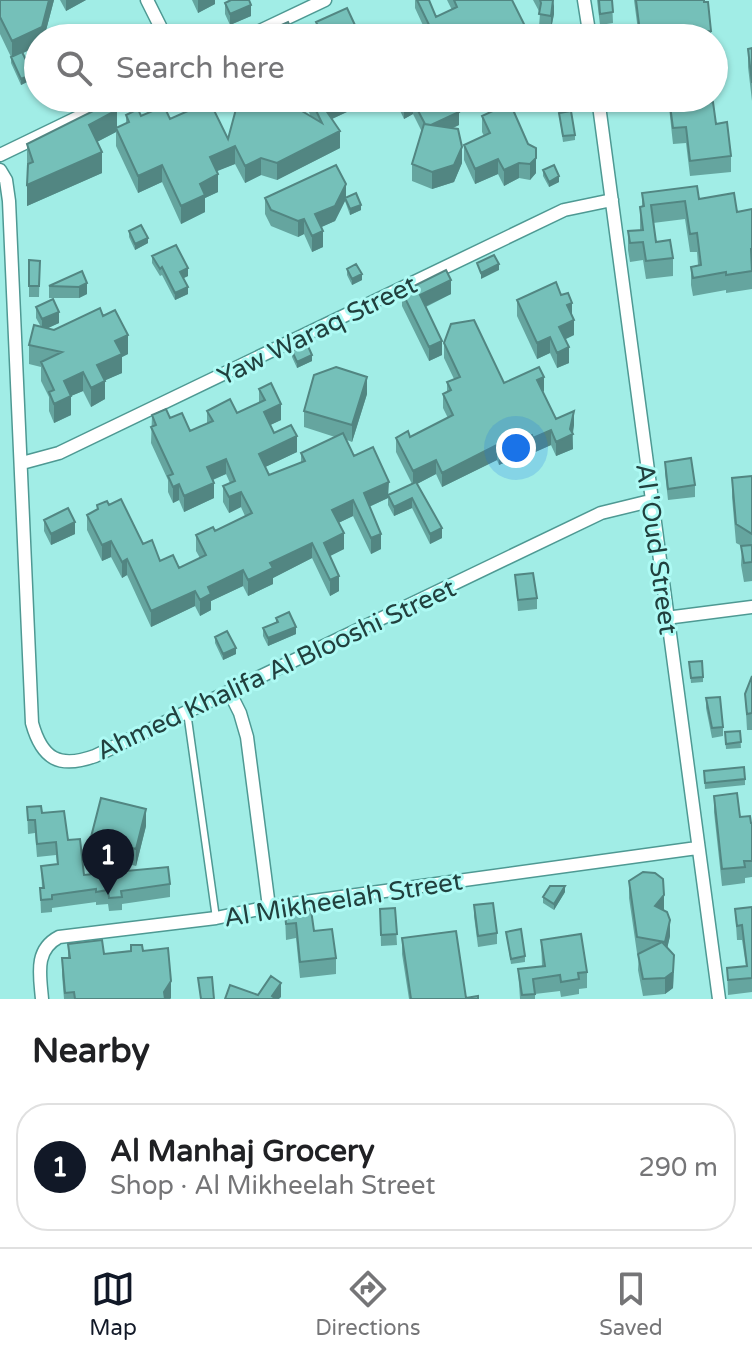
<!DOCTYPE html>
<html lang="en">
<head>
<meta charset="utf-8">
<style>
  body { margin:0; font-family:"Varela Round",sans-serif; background:#f6f6f6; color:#202124 }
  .you { position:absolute; left:516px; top:448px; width:28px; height:28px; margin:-20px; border:6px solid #fff; border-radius:50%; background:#1a73e8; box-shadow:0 0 0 12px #1a73e833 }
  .badge { display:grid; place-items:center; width:52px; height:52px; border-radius:50%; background:#111827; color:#fff; font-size:26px; font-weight:700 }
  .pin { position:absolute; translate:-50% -66px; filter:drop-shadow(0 2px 4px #0008) }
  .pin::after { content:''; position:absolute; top:42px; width:28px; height:24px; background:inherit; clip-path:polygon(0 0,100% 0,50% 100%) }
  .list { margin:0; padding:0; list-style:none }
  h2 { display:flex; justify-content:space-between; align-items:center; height:104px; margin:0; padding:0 32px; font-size:34px }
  h2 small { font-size:26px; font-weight:400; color:#757577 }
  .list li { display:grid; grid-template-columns:52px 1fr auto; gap:24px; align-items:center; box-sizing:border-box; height:128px; margin:0 16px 16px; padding:0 16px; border:2px solid #e0e0e0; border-radius:32px }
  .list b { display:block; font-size:30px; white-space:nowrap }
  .list p { margin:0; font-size:26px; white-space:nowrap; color:#757577 }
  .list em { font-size:26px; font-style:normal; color:#757577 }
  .icon { flex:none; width:44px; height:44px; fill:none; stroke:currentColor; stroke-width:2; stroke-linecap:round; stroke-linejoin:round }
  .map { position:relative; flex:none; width:752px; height:999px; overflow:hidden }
  .search { position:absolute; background:#fff; box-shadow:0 2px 6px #0004; left:24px; right:24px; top:24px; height:88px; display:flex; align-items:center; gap:20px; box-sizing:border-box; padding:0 28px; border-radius:44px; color:#757577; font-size:30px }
  .sheet { height:248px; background:#fff }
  nav { display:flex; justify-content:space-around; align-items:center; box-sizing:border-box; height:112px; border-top:2px solid #e0e0e0; background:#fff; font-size:22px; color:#757577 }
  nav a { display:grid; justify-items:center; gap:4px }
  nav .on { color:#111827 }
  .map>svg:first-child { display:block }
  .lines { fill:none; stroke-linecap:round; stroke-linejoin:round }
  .service-casing { stroke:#4e9993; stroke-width:9 }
  .minor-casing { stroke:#4e9993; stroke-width:15 }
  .service { stroke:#fff; stroke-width:6 }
  .minor { stroke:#fff; stroke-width:12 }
  .wall { fill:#65a59f }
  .shaded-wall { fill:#528682 }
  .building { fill:#75c0b9; stroke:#528682; stroke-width:2 }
  .labels { text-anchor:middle; stroke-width:6; stroke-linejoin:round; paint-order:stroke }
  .street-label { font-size:26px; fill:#21403e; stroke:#aefaf4 }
</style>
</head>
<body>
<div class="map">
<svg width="752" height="999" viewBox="0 0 752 999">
  <rect width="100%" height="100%" fill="#a1ede6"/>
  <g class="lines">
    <defs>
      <path id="service" d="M 187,712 L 216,918"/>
      <path id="minor" d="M 147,0 L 166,38
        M 584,0 L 590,38
        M 245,38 L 325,0
        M 598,98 L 719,999
        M 0,155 L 118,98
        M 0,170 L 6,180 L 9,201 L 32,723 C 42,759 59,769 95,756 L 601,513 L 650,501
        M 22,463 L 59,453 L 564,210 L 612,200
        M 666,618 L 752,607
        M 230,693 L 240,713 L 247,737 L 269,907
        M 42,999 C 40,975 34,950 59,937 L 216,918 L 269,907 L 697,848"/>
    </defs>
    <use href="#service" class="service-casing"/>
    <use href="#minor" class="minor-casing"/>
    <use href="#service" class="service"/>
    <use href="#minor" class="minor"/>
  </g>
  <path class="wall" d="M 0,0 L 54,0 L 44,38 L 38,38 L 38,46 L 23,53 L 33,79 L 21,85 L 11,63 L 11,57 L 0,34 Z
    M 60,0 L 86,0 L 66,11 Z
    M 192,0 L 215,0 L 215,4 L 198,13 Z
    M 415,0 L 429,0 L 436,17 L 452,10 L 447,0 L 512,0 L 528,38 L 418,38 L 427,34 L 415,8 Z
    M 533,0 L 553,0 L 554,14 L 551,29 L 539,27 L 540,13 Z
    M 597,0 L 612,0 L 613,23 L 600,25 Z
    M 634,0 L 704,0 L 711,31 L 711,38 L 639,38 Z
    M 225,3 L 251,16 L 230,25 L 225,14 Z
    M 316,22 L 361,38 L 316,38 Z
    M 752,48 L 752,101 L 748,67 L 748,49 Z
    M 192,98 L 208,98 L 228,139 L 292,98 L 292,101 L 288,102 L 311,117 L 303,98 L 349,98 L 349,111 L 332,119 L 340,148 L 277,180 L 261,175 L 245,183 L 235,164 L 216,171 L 218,192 L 205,198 L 205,212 L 181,224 L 162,182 L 138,193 L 116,146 L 116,132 L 97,142 L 102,173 L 27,206 L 28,169 L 27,165 L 27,144 L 117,128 L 126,124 L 126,115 L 170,119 L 192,110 Z
    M 394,98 L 452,98 L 459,125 L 453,128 L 462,163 L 454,182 L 432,189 L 412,181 L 412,164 L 422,132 L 413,114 L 404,119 Z
    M 668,98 L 695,104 L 716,124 L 731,156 L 731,172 L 690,176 L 686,143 L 673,144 Z
    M 510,103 L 536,173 L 530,180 L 519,178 L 504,186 L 498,174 L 475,184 L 464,160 L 464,145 L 484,136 L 482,132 L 482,116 Z
    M 559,113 L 575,135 L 575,140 L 563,142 Z
    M 543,170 L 559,182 L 549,187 L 543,176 Z
    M 642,193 L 699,199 L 737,212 L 752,209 L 752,289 L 726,293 L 726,290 L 693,296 L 691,285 L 691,267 L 698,265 L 697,252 L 690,252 L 685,219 L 653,223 L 656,242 L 673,258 L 673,276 L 646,279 L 643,260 L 630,262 L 628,250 L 628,231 L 640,230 L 640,207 L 642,207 Z
    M 346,197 L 361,210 L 350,215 L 345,201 L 335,221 L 321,227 L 323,247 L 312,252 L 304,234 L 298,237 L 271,226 L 265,214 L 265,198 Z
    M 129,231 L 148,243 L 135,250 L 129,237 Z
    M 152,256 L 188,276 L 183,278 L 188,294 L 175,300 L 162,275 L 160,276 L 152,263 Z
    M 29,260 L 40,261 L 39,297 L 29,297 Z
    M 347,269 L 362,280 L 352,285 L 347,275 Z
    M 87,283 L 87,294 L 79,298 L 49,298 L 49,286 Z
    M 402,292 L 451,294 L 426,307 L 442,355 L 429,361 L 402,306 Z
    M 561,295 L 572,316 L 574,335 L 566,339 L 569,363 L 557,368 L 550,353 L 537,359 L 517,316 L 517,300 Z
    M 36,307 L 59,323 L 47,328 L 54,330 L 103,316 L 128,354 L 122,357 L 122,373 L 105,380 L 105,399 L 91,407 L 83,391 L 71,396 L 71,415 L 54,423 L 49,411 L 49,397 L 41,381 L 41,367 L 29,364 L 29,345 L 41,327 L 36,318 Z
    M 444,343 L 504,383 L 544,391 L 543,392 L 556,419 L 574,425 L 573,434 L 573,449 L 556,456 L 551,445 L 533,453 L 532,450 L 499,465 L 497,460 L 442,487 L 436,474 L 417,484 L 442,538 L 430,544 L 412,508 L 394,516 L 388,505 L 388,498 L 369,507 L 381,549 L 371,554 L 353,516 L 338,523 L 344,549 L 330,556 L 339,591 L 330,596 L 312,558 L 273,578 L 273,584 L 248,596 L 243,586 L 211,601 L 211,610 L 200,616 L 195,606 L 151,627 L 127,575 L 122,578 L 111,557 L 102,561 L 87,530 L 87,515 L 97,510 L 97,505 L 109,505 L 143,544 L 160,561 L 179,568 L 200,558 L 196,551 L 196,535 L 215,531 L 245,516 L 241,507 L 229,513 L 223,502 L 223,486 L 230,483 L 226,474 L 213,480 L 214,498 L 184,512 L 179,500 L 173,503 L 168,492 L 168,480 L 151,443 L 152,415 L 170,418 L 190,431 L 207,423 L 207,411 L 237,413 L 259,403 L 259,389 L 281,420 L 270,425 L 274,433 L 297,452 L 265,467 L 269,475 L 301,463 L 301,453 L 335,437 L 304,427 L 304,411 L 367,394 L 352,442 L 347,440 L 354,456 L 389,495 L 412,484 L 396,452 L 396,438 L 410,437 L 448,418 L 443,408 L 443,394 L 447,392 L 447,382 L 454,379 L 444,358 Z
    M 292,351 L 312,361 L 297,368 L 292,357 Z
    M 665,462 L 695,485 L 695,497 L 668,500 L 665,473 Z
    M 752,476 L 752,581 L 744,582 L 741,565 L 742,546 L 736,543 L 732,497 L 732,478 Z
    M 44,520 L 75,534 L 51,545 L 44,531 Z
    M 515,575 L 537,598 L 537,609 L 518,611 Z
    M 276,618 L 296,634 L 268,646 L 263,636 L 263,628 L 276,622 Z
    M 215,637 L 236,654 L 223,660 L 215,643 Z
    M 689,662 L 703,677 L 703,682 L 691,683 Z
    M 752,676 L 752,730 L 747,730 L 745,694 Z
    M 706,698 L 723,727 L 723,736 L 712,738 L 706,708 Z
    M 740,731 L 741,748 L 726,749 L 725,732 Z
    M 704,771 L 745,779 L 745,785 L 705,789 Z
    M 714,796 L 740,817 L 752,823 L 752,877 L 745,878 L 745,883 L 722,886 L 714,812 Z
    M 27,807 L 42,813 L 68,840 L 84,875 L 170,884 L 170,897 L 122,904 L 122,910 L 109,911 L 108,904 L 96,905 L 96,902 L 52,908 L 52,912 L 41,913 L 40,888 L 42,888 L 41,866 L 57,864 L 56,855 L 37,857 L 35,833 L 28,834 Z
    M 146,826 L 136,866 L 91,854 L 91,837 Z
    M 629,881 L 664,911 L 670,936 L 667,948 L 674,972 L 673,988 L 665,994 L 643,996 L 638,970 L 639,953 L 637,953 L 629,898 Z
    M 565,892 L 554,910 L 543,903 L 543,897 Z
    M 474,905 L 497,933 L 497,944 L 478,947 L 474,916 Z
    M 752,907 L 752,992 L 728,995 L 727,968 L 746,966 L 742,940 L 737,940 L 735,909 Z
    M 395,908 L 397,945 L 381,946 L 380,909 Z
    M 285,914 L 314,931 L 336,958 L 336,974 L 300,978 L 296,938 L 286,940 Z
    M 506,932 L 525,956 L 525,962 L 511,964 Z
    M 402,938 L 466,998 L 478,999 L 409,999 L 402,954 Z
    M 541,940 L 587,972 L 587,988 L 579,989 L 579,994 L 561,997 L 560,991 L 535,994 L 535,999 L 520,999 L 518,969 L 542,966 Z
    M 68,944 L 104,954 L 143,951 L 171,998 L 170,999 L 64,999 L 62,975 L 62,958 L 68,958 Z"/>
  <path class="shaded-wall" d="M 49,0 L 54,0 L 44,38 L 38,38 L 38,46 L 12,58 L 12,41 Z
    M 66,0 L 86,0 L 66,11 Z
    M 198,0 L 215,0 L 215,4 L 198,13 Z
    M 554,1 L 554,14 L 551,29 L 551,16 Z
    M 251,5 L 251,16 L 230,25 L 230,14 Z
    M 528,32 L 528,38 L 516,38 Z
    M 33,74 L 33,79 L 21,85 L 21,79 Z
    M 272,98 L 292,98 L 292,101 L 272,110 Z
    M 340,98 L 349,98 L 349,111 L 323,123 L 323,106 Z
    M 413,101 L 413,114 L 404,119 L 404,106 Z
    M 117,110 L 117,131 L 116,128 L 116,132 L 89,146 L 89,125 Z
    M 459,112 L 459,125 L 426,140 L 426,127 Z
    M 340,131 L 340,148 L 277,180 L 277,163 Z
    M 235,146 L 235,164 L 210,174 L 210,157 Z
    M 462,147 L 462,163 L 454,182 L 432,189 L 432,172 Z
    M 102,152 L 102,173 L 27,206 L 27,185 Z
    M 261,158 L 261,175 L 245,183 L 245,166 Z
    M 536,158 L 536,173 L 530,180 L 530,164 Z
    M 498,159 L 498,174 L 475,184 L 475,169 Z
    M 519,163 L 519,178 L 504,186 L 504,170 Z
    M 162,165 L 162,182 L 138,193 L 138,176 Z
    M 218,174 L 218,192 L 205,198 L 205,212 L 181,224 L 181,206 L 200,184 Z
    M 559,176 L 559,182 L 549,187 L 549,182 Z
    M 346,184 L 346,200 L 345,198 L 345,201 L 335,221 L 315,230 L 315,214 Z
    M 361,205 L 361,210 L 350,215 L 350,209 Z
    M 304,219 L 304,234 L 298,237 L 298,221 Z
    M 323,231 L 323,247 L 312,252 L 312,236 Z
    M 148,238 L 148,243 L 135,250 L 135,244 Z
    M 499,264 L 499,270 L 481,279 L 481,273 Z
    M 188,268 L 188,276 L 180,280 L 180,272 Z
    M 362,274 L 362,280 L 352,285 L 352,279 Z
    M 451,280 L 451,294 L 420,309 L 420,295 Z
    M 87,283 L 87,294 L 79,298 L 79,287 Z
    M 188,287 L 188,294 L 175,300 L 175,293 Z
    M 572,303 L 572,318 L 567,305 Z
    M 59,312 L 59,323 L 42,331 L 42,319 Z
    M 574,320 L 574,335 L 559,342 L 559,327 Z
    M 128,335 L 128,354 L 122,357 L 122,373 L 97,384 L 97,365 L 115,341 Z
    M 550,337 L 550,353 L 537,359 L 537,343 Z
    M 442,341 L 442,355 L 429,361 L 429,347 Z
    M 569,347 L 569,363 L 557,368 L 557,353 Z
    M 312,355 L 312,361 L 297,368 L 297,362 Z
    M 83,372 L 83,391 L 71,396 L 71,415 L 54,423 L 54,404 L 64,381 Z
    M 367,377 L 367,394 L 352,442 L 352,425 Z
    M 544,377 L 544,391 L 537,394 L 537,380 Z
    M 105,381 L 105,399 L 91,407 L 91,388 Z
    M 281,404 L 281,420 L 264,428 L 264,412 Z
    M 574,411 L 574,425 L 572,435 L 573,449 L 556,456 L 556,442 L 570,429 Z
    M 551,430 L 551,445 L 533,453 L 533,438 Z
    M 532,435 L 532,450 L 499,465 L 499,450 Z
    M 297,436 L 297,452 L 259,470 L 259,454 Z
    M 497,445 L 497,460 L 442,487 L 442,473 Z
    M 226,459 L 226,474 L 207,482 L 207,467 Z
    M 436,460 L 436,474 L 413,486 L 413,471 Z
    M 389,482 L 388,498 L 364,509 L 364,493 Z
    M 214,483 L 214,498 L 184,512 L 184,496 Z
    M 179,484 L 179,500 L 173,503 L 173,487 Z
    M 241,492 L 241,507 L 229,513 L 229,497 Z
    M 412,498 L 412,508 L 394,516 L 394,507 Z
    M 353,500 L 353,516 L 332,526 L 332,510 Z
    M 75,522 L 75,534 L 51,545 L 51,534 Z
    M 442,528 L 442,538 L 430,544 L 430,534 Z
    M 344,533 L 344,549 L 324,559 L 324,543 Z
    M 381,534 L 381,549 L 371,554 L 371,538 Z
    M 111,541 L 111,557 L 102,561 L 102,545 Z
    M 312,543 L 312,558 L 273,578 L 273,584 L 248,596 L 248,580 L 270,563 Z
    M 127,559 L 127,575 L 122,578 L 122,562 Z
    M 243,570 L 243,586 L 211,601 L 211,610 L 200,616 L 200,600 L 208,587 Z
    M 339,576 L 339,591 L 330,596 L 330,580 Z
    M 195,591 L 195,606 L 151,627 L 151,611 Z
    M 296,627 L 296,634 L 268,646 L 268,638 Z
    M 236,648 L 236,654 L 223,660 L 223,654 Z
    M 146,809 L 146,826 L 136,866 L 136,849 Z
    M 565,886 L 565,892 L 554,910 L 554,904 Z
    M 664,895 L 664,912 L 655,906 Z
    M 670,920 L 670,936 L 665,958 L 665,942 Z
    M 674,955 L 673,988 L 665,994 L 665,978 Z
    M 171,981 L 171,998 L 170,999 L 164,999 L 164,992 Z
    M 281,983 L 281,997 L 279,999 L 272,999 L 272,996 Z"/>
  <path class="building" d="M 0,0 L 49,0 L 42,27 L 12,41 L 0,17 Z
    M 231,0 L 249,0 L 251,5 L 230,14 L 225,3 Z
    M 417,0 L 429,0 L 436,17 L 457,7 L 454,0 L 512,0 L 528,32 L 516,38 L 494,38 L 493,35 L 488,38 L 418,38 L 432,31 Z
    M 540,0 L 553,0 L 551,16 L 539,14 L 541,3 Z
    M 599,0 L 612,0 L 613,12 L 600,14 Z
    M 636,0 L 704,0 L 704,2 L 708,2 L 711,31 L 681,34 L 680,27 L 640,32 Z
    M 347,8 L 361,38 L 324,38 L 316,22 Z
    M 288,22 L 293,34 L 285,38 L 252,38 Z
    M 752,48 L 752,83 L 748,49 Z
    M 22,52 L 33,74 L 21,79 L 11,57 Z
    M 193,98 L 208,98 L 228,139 L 236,109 L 260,98 L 280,98 L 322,123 L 310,98 L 340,98 L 323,106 L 340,131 L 277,163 L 261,158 L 245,166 L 235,146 L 210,157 L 218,174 L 200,184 L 205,195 L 181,206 L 162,165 L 138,176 L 116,128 L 129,122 L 126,115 L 138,109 L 141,116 L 164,106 L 170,119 L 197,107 Z
    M 400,98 L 452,98 L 459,112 L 431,125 L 425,124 L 413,101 L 404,106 Z
    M 669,98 L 695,98 L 695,104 L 713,102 L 716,124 L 727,122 L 731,156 L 690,161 L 686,127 L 673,128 Z
    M 113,101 L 117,110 L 89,125 L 102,152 L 27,185 L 28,164 L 33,162 L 27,144 Z
    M 510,103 L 528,144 L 536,148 L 536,158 L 530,164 L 519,163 L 504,170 L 498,159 L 475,169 L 464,145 L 490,133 L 482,116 Z
    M 571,111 L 575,135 L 563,136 L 559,113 Z
    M 424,124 L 458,129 L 462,147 L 454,165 L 432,172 L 412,164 Z
    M 336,165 L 346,184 L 335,206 L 315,214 L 323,231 L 312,236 L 304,219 L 298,221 L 271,210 L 265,198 Z
    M 554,165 L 559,176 L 549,182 L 543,170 Z
    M 697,186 L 699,199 L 734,193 L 737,212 L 752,209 L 752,249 L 751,249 L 752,271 L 726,275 L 726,272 L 693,278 L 691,267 L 701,265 L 697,233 L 690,234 L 685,201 L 651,205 L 656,242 L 670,240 L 673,258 L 646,261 L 643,242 L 630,243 L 628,231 L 643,230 L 640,207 L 644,206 L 642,193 Z
    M 356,193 L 361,205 L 350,209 L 345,198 Z
    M 141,225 L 148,238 L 135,244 L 129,231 Z
    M 176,245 L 188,268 L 180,272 L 188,287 L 175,293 L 162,267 L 160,269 L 152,256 Z
    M 494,255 L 499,264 L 481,273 L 477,263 Z
    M 29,260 L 40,261 L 39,286 L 29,286 Z
    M 356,264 L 362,274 L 352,279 L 347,269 Z
    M 446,270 L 451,280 L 420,295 L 442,341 L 429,347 L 402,292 Z
    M 82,271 L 87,283 L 79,287 L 49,286 Z
    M 556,282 L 561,295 L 568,293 L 572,303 L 567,305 L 574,320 L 559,327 L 569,347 L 557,353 L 550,337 L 537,343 L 517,300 Z
    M 53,299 L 59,312 L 42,319 L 36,307 Z
    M 100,308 L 103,316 L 115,310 L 128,335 L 115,341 L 122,354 L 97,365 L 105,381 L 91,388 L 83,372 L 64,381 L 71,396 L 54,404 L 49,392 L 54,390 L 41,362 L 62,352 L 29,345 L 34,325 L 54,330 Z
    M 474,320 L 504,383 L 539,367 L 544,377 L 537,380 L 556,419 L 574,411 L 570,429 L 573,434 L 556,442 L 551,430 L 533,438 L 532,435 L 499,450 L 497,445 L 442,473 L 436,460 L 413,471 L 396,438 L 408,431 L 410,437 L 453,415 L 443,394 L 451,390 L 447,382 L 460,377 L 444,343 L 451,324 Z
    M 307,344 L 312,355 L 297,362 L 292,351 Z
    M 336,367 L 367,377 L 352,425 L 304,411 L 314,375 Z
    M 271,383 L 281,404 L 264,412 L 274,433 L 291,425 L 297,436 L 259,454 L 269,475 L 305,461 L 301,453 L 343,433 L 354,456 L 373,447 L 389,482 L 364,493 L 381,534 L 371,538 L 353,500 L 332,510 L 344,533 L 324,543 L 339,576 L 330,580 L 312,543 L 270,563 L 273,568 L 248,580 L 243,570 L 208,587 L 211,594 L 200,600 L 195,591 L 151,611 L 127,559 L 122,562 L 111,541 L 102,545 L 87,515 L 98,509 L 97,505 L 107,501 L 109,505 L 121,499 L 143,544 L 152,540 L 160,561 L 173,555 L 179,568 L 206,555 L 196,535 L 213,527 L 215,531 L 252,513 L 241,492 L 229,497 L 223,486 L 235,481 L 226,459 L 207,467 L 214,483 L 184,496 L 179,484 L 173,487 L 168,476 L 173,474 L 151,427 L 156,425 L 152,415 L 166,409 L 170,418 L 182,413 L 190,431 L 213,421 L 207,411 L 230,399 L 237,413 L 265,400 L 259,389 Z
    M 691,458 L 695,485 L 668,489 L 665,462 Z
    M 752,476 L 752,534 L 736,524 L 732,478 Z
    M 416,482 L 442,528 L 430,534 L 412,498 L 394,507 L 388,495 Z
    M 68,508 L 75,522 L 51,534 L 44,520 Z
    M 752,545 L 752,562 L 744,563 L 741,546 Z
    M 533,573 L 537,598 L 518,600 L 515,575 Z
    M 289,612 L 296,627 L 268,638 L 263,628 L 278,622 L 276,618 Z
    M 227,631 L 236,648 L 223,654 L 215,637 Z
    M 702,661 L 703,677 L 691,678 L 689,662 Z
    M 752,676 L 752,713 L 747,714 L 745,694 Z
    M 720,697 L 723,727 L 712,728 L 706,698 Z
    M 740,731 L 741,742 L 726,744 L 725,732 Z
    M 744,767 L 745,779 L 705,783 L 704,771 Z
    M 737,793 L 740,817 L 750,816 L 751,823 L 752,823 L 752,861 L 744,861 L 745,867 L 722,869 L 714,796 Z
    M 101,798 L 146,809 L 136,849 L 91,837 Z
    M 41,806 L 42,813 L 64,811 L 68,840 L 80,839 L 84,875 L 168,867 L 170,884 L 121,891 L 122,897 L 109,898 L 108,890 L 96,892 L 96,889 L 52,895 L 52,899 L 41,900 L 40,888 L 44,888 L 41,866 L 58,864 L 56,842 L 37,844 L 35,820 L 28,820 L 27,807 Z
    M 643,872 L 655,873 L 663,879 L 664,895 L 655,906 L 667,912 L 670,920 L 665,942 L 637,937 L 629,881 Z
    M 550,886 L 565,886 L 554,904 L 543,897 Z
    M 493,903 L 497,933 L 478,936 L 474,905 Z
    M 752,907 L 752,978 L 728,980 L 727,968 L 747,966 L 742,925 L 737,926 L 735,909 Z
    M 395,908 L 397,934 L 381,935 L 380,909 Z
    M 311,910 L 314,931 L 332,929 L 336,958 L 300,962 L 296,923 L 286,924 L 285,914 Z
    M 521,929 L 525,956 L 511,959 L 506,932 Z
    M 456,931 L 466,998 L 478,996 L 478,999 L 411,999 L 402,938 Z
    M 581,934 L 587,972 L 578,973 L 579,979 L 561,982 L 560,975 L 533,979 L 535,994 L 522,995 L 518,969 L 545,966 L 541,940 Z
    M 102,940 L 104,954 L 131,951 L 131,945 L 142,945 L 143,951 L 168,948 L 171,981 L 164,992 L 165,999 L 75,999 L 74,992 L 65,993 L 62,958 L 70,958 L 68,944 Z
    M 662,942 L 674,955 L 673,972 L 665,978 L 643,979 L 638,954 Z
    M 271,976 L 281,983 L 272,996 L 276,999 L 225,999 L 230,985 L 258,995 Z
    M 212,977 L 214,999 L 201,999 L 198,978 Z"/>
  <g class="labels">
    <g class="street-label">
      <text transform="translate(317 330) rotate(-26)" y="9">Yaw Waraq Street</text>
      <text transform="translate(657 549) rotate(82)" y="9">Al 'Oud Street</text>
      <text transform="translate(276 669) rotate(-25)" y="9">Ahmed Khalifa Al Blooshi Street</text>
      <text transform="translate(343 899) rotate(-9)" y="9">Al Mikheelah Street</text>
    </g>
  </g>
</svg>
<div class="you"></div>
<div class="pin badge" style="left:108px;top:895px">1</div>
<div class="search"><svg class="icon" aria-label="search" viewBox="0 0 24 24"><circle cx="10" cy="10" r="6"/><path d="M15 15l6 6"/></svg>Search here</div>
</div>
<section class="sheet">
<h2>Nearby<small></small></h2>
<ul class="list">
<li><span class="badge">1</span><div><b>Al Manhaj Grocery</b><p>Shop · Al Mikheelah Street</p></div><em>290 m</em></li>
</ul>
</section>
<nav>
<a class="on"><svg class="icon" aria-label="map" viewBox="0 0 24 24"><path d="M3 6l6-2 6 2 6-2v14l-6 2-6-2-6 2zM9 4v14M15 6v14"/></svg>Map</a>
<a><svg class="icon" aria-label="directions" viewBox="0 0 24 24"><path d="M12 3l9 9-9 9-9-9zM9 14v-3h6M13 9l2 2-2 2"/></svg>Directions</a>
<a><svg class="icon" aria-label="saved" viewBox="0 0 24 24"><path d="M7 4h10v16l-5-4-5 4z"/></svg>Saved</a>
</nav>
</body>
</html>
